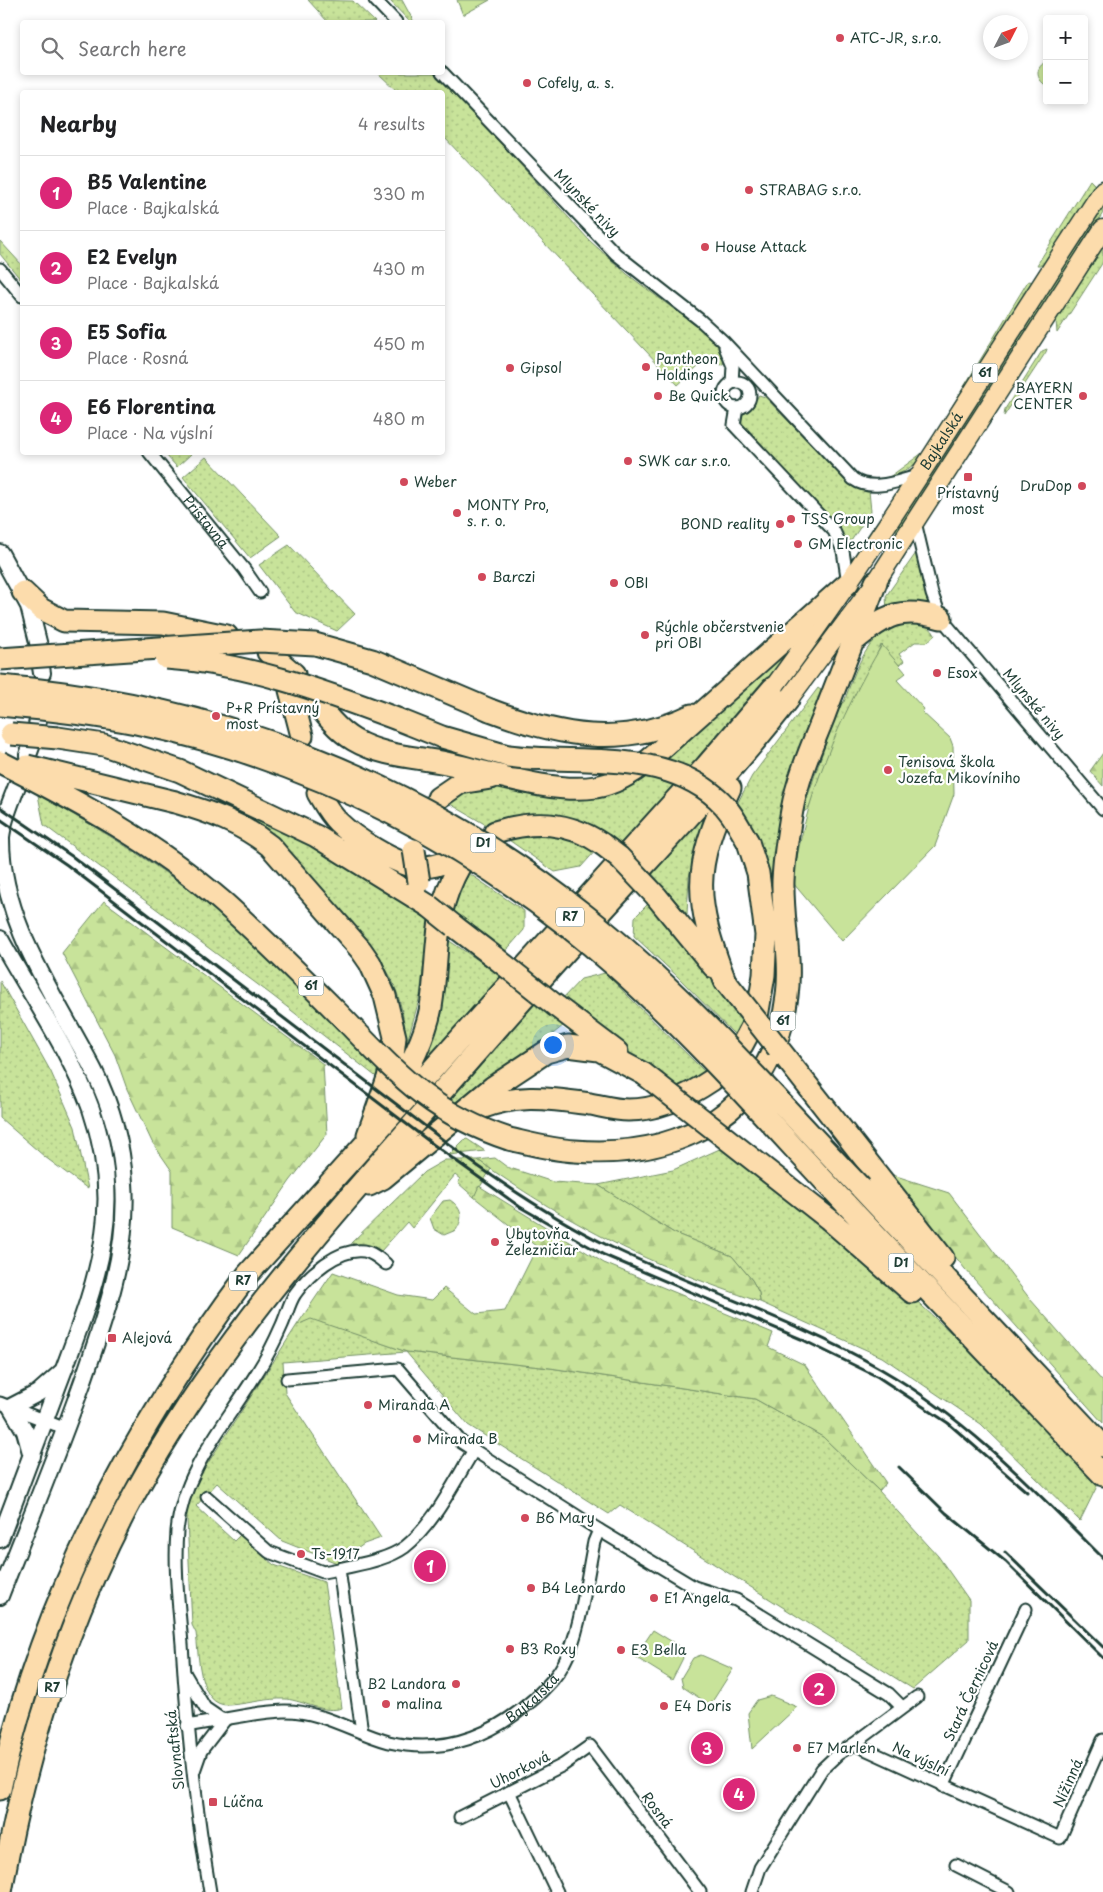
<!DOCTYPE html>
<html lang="en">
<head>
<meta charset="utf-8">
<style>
  body { margin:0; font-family:"Playpen Sans",sans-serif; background:#f6f6f6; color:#202124 }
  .controls { position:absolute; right:15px; top:15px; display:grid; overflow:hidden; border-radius:5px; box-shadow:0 2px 8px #0003 }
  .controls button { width:45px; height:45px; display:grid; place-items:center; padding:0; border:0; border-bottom:1px solid #e0e0e0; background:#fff; color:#202124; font:25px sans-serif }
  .compass { position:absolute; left:983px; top:15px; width:45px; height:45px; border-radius:50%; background:#fff; box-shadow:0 2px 8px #0003; rotate:48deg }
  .you { position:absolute; left:552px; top:1044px; width:18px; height:18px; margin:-12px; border:4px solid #fff; border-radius:50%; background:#1a73e8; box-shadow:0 0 0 8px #1a73e833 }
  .badge { display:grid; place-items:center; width:32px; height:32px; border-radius:50%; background:#db2777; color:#fff; font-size:16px; font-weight:700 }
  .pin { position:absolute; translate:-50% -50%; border:2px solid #fff; box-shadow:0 1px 5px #0006 }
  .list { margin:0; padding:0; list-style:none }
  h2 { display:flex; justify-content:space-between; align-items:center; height:65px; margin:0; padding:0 20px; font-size:21px }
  h2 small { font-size:16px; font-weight:400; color:#757577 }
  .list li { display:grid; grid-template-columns:32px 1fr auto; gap:15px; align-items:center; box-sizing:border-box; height:75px; padding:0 20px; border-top:1px solid #e0e0e0 }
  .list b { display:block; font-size:19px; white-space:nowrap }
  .list p { margin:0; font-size:16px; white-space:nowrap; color:#757577 }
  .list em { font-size:16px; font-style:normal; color:#757577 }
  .icon { flex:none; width:28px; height:28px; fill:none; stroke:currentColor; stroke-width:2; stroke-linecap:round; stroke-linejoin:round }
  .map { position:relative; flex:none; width:1103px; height:1892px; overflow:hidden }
  .search { position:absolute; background:#fff; box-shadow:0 2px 8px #0003; left:20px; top:20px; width:425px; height:55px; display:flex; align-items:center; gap:12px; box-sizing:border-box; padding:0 18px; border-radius:5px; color:#757577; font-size:19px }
  .panel { position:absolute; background:#fff; box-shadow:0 2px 8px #0003; left:20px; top:90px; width:425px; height:365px; border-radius:5px }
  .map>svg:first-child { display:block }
  .grass { fill:url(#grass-dots); stroke:#749067 }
  .forest { fill:url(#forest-firs); stroke:#749067 }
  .park { fill:#c8e39a; stroke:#749067 }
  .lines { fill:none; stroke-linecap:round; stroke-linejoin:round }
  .minor-casing { stroke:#1f3d34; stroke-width:15 }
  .secondary-casing { stroke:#1f3d34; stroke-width:20 }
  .primary-casing { stroke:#1f3d34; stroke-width:21 }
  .motorway-casing { stroke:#1f3d34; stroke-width:25 }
  .minor { stroke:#fff; stroke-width:11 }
  .secondary { stroke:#fff; stroke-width:16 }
  .primary { stroke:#fcdcac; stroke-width:18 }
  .motorway { stroke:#fcdcac; stroke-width:21 }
  .rail { stroke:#1f3d34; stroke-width:3 }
  .motorway-bridge-casing { stroke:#1f3d34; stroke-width:25; stroke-linecap:butt }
  .motorway-bridge { stroke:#fcdcac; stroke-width:21 }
  .poi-dot { fill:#d1495b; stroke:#fff; stroke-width:2 }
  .labels { text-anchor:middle; stroke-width:4.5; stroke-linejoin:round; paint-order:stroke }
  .shield { fill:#fff; stroke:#627771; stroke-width:1 }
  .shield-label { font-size:12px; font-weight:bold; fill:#1f3d34 }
  .poi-label { font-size:14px; fill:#1f3d34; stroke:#fff; text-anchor:start }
  .street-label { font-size:14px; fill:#1f3d34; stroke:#fff }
</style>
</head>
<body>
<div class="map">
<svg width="1103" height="1892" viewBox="0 0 1103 1892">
  <defs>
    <pattern id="grass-dots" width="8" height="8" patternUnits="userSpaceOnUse" patternTransform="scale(1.25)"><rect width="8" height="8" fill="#c8e39a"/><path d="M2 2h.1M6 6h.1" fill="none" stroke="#abc485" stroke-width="1.8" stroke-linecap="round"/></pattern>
    <pattern id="forest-firs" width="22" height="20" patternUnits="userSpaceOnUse" patternTransform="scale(1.25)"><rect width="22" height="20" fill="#c8e39a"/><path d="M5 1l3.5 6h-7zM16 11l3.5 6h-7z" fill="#abc485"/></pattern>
  </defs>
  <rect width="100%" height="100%" fill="#fff"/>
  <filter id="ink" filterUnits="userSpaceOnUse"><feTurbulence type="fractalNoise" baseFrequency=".02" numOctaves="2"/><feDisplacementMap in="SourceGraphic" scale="10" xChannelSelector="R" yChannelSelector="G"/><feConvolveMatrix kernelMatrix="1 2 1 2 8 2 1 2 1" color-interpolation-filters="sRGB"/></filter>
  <g filter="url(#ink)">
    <path class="grass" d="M 308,0 L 353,1 L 375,22 L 328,22 Z
      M 389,0 L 402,0 L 414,22 L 410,22 Z
      M 378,73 L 434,73 L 465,104 L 590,241 L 627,274 L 707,334 L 722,351 L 724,363 L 721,365 L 713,362 L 708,358 L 678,385 L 443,136 L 442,92 L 398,92 Z
      M 1090,180 L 1094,184 L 1095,191 L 1047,265 L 1037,265 Z
      M 1103,203 L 1103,213 L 898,532 L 894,527 Z
      M 0,241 L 22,265 L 21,280 L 0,254 Z
      M 1103,247 L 1103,262 L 1057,333 L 1056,320 Z
      M 1028,281 L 1036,282 L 920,460 L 905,471 L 888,478 L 925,451 Z
      M 1047,349 L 1046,352 L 1004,416 L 1005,409 L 1042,351 Z
      M 759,395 L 765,397 L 846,481 L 869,491 L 871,511 L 851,541 L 846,539 L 738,423 C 742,411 752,406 759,395 Z
      M 164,453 L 192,453 L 177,467 Z
      M 206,457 L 281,536 L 250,558 L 183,477 Z
      M 289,545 L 355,614 L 337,631 L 295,612 L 259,565 Z
      M 916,553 L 929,605 L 887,611 L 886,596 Z
      M 904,622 C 915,623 930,623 935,635 L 927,642 L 915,642 L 899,654 L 904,661 L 899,665 L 881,645 L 808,809 L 802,813 L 840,701 L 844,702 C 856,669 867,632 904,622 Z
      M 808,627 L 758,695 L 624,846 L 594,825 L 559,816 L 531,815 L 509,817 L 488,826 L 445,801 L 461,790 L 488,785 L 600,795 Z
      M 818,688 L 822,691 L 790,773 L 772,889 C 764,857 755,831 737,804 L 752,776 Z
      M 38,795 C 101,829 161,866 216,911 C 273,957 327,1019 379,1071 L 379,1079 L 273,996 L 44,825 Z
      M 250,812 L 317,848 L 429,920 L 420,996 L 406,1046 C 405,1021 401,998 390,976 C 377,951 356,931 338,910 C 309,878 282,843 247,817 Z
      M 705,812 L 689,877 L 687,914 L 650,871 Z
      M 551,831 L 597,849 L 581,867 L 555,872 L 503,836 Z
      M 464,870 L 524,911 L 524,930 L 503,954 L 448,906 Z
      M 650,902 L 743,1018 L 735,1035 L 678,977 L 634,936 L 635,917 Z
      M 448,940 L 505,978 L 424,1072 L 418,1066 C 439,1018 445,993 448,940 Z
      M 605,973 L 707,1074 L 678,1092 L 562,999 L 581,979 Z
      M 0,981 L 51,1072 L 75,1127 L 88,1189 L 45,1157 L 0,1118 Z
      M 533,1000 L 564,1025 L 463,1107 L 448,1100 Z
      M 467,1139 L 485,1151 L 449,1155 L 464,1140 Z
      M 724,1147 L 880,1267 L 977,1357 L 1098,1484 L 1080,1521 L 981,1424 L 882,1357 L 760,1302 L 759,1293 L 752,1280 L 732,1256 L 674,1233 L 598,1185 L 673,1170 Z
      M 445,1160 L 478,1160 L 491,1169 L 474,1197 L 458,1183 L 460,1179 L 455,1175 L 412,1228 L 407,1222 L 381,1251 L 351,1243 L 424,1172 Z
      M 450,1200 C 462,1208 464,1218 456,1230 L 444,1235 L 434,1229 L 430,1218 L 443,1201 Z
      M 311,1318 L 407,1352 L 550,1368 L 755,1399 L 823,1437 L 879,1491 L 938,1556 L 969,1600 L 969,1640 L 913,1689 L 620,1505 L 609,1514 L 468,1425 L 406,1352 L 283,1362 L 285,1393 L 381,1538 L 364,1544 L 337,1563 L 282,1541 L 217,1483 L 196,1506 L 234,1541 L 240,1535 L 274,1565 L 324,1582 L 342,1708 C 324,1714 304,1701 286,1699 C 266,1698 248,1704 229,1705 C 198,1707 199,1655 196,1633 L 192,1625 L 186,1497 L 297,1325 Z"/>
    <path class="forest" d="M 1103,753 L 1103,786 L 1090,771 Z
      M 104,901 L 323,1064 L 327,1134 L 290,1181 L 239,1255 L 172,1227 L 172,1171 L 152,1142 L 127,1089 L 115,1055 L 62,953 Z
      M 495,1158 L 507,1167 L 553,1182 L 598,1185 L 674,1233 L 732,1256 L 752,1280 L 759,1293 L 760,1302 C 732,1292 702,1282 674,1270 C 605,1242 538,1203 478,1160 Z
      M 890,1174 L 949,1193 L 1030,1299 L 1103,1382 L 1103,1423 L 965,1269 Z
      M 479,1186 L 604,1263 L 773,1333 L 768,1347 L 805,1365 L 886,1483 L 879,1491 L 823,1437 L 755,1399 L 550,1368 L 407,1352 L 311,1319 L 297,1325 L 333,1272 L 398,1295 L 432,1300 L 444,1288 L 476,1314 L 505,1311 L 537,1247 L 474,1197 Z"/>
    <path class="park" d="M 457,0 L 490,0 L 463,15 Z
      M 1047,61 L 1047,86 C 1035,79 1035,67 1047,61 Z
      M 882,645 L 906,673 L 897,680 L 924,709 L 922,712 L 950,738 L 953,746 L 954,794 L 935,846 L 842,941 L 793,883 C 803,801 840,716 882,645 Z
      M 653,1630 L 679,1646 L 683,1658 L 672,1680 L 635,1657 Z
      M 701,1655 L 733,1669 L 710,1705 L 683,1687 L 681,1678 L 693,1658 Z
      M 771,1696 L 797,1707 L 752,1749 L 748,1713 L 757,1700 Z"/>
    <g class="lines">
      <defs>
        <g id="minor">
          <path d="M 375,0 L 396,22"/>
          <path d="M 442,72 L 616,254 L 700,320 L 723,341 L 853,479 C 873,493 900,480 921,475"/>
          <path d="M 0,269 L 22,296"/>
          <path d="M 725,347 L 733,366 L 732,383"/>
          <circle cx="737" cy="395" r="13"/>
          <path d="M 737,408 L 734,425 L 834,531 L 843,551 L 848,583"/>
          <path id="s1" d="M 149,452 L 244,569 L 260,592"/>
          <path d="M 915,522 L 932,594 L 941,618 L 1103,809"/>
          <path d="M 0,1403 L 66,1429"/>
          <path d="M 207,1497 L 269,1552 L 323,1572 L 339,1569"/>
          <path d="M 599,1530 L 694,1587 L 736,1600 L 889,1694 L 902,1707"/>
          <path d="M 185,1674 L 205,1708 L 224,1721"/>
          <path id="s2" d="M 187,1726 C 219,1721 252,1712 284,1711 C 321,1710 355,1733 389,1742 C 445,1755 494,1735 535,1698 C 546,1687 557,1677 564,1663 C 580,1635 587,1576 594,1542 L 599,1530 L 461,1442 L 398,1369 L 287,1379"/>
          <path d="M 362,1732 L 339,1569 C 360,1564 387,1560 405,1547 C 435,1523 454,1482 474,1450"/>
          <path d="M 854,1744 L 917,1697"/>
          <path d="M 194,1771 L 201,1751 L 224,1721"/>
          <path d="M 943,1786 L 1026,1609"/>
          <path d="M 509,1792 L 557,1892"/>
          <path d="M 460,1817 L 563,1765 L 590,1746 L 700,1892"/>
          <path d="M 956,1865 L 1009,1892"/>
          <path d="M 210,1892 C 196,1810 187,1728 182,1644 C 179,1607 174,1569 177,1531 C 183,1470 227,1422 258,1371 C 267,1357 275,1341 282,1325 C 287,1314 289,1303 295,1294 C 309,1274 338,1248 364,1251 C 372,1252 380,1259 386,1264"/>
          <path d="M 752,1892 L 760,1868 L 822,1769 L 838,1754 L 854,1744 L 1060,1838 L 1103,1740"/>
        </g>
        <path id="secondary" d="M 0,553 L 29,606 L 40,650
          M 41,667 L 42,673
          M 37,726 L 38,719
          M 28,755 L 32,744
          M 0,939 C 30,994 70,1050 91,1109 C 125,1207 98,1278 64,1369 C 43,1426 21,1482 0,1539
          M 32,1456 L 25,1431 L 11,1407 L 38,1393 L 63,1371
          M 0,1596 C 28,1524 57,1454 83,1381 C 105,1318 129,1251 124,1183 C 122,1144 111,1105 94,1071 C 57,999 0,921 1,837 C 3,818 12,800 18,783"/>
        <g id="primary">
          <path id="s3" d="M 773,688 C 892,528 993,356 1103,190"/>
          <path d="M 788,700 L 876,582 L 1103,229"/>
        </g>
        <path id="motorway" d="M 23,592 L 41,609 L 64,621 L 163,623 L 227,636
          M 854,641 C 885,615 901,606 941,618
          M 268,652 L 294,674
          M 290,690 L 302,736
          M 312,697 C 324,713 337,730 354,740 C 381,756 416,757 446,763 C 491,772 550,794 596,787 C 617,783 633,773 649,760 L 848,583
          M 490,710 C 559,736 622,749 692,715
          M 397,719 L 442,737 L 508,756
          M 58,738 L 104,745 L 180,771 L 316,836 L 429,906
          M 318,793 C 324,803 329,813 338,822 C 354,838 395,864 418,867 C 430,868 441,864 452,860
          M 438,798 L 460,783 L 491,778
          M 175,802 C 210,812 241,823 270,846 L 361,950 L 370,963 L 385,996 L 395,1037 L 393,1055 L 388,1078 L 368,1135
          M 495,832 C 533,820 568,821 602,844
          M 656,896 L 714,967
          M 454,926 L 497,959
          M 725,981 C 694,899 692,869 730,788
          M 556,1006 L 617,1052
          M 742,1045 L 757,1017 L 764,975 L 766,935 L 758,873 L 748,842
          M 778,1048 L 943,1258
          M 395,1092 C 410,1066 425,1038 431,1007 C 440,953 431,916 460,865
          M 474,1111 C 514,1093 547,1098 590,1104 C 602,1106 615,1110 628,1110 C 659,1110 687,1097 712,1080
          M 509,1139 C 531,1144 553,1150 575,1151 C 684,1159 773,1110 787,996 C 792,959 782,919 783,881 C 784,858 788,833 792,810 C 798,777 812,746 824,716 C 841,671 859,627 876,582
          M 369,1185 L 383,1178 L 493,1087 L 546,1052 L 568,1046 L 599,1050 L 644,1074
          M 861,1188 L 1103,1446
          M 845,1203 L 1103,1475
          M 830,1220 L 912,1292
          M 0,1789 C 40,1602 134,1426 248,1274 L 707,765 L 773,688
          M 1,1892 C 25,1754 68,1616 135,1493 C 206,1365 291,1263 387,1154 C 459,1072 531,989 605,908 C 667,840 731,773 788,700"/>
      </defs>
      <use href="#minor" class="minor-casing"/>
      <use href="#secondary" class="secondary-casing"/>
      <use href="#primary" class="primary-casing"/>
      <use href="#motorway" class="motorway-casing"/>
      <use href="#minor" class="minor"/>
      <use href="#secondary" class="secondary"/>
      <use href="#primary" class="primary"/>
      <use href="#motorway" class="motorway"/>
      <path class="rail" d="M 0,807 L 73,857 L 468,1159 C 513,1191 558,1221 607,1245 C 697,1289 794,1319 881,1369 C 966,1418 1034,1489 1103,1558
        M 0,819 L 67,865 L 434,1145 L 520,1207 L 604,1255 L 801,1339 L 878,1377 L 948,1423 L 1027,1492
        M 899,1467 L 946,1513 L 1006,1562 L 1103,1658
        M 1005,1552 L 1103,1647"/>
      <defs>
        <path id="motorway-bridge" d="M 166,658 C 246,663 323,691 397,719
          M 0,659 L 260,641 L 315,644 L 372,660 L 490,710
          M 0,686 C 217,704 416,780 586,916 C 687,996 772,1095 861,1188
          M 0,705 C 45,709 91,714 136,723 C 314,760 480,846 615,966 C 697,1039 770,1123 845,1203
          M 11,734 L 58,738
          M 508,756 C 578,765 660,748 717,798 C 731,810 739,827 748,842
          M 0,762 C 79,802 157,844 224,903 C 263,938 301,976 338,1013 C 395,1071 429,1113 509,1139
          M 27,766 L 175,802
          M 602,844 L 619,857 L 656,896
          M 414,850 L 419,882
          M 429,906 L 454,926
          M 497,959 L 556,1006
          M 725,981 L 778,1048
          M 644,1074 L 830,1220"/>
      </defs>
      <use href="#motorway-bridge" class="motorway-bridge-casing"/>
      <use href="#motorway-bridge" class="motorway-bridge"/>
    </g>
  </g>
  <g class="poi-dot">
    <circle cx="840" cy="38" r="5"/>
    <circle cx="527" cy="83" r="5"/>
    <circle cx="749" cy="190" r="5"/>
    <circle cx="705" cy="247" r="5"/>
    <circle cx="646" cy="367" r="5"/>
    <circle cx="510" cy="368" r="5"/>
    <circle cx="658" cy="396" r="5"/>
    <circle cx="1083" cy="396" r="5"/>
    <circle cx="628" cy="461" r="5"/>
    <rect x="963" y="472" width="10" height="10" rx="2.5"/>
    <circle cx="404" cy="482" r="5"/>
    <circle cx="1082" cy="486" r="5"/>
    <circle cx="457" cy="513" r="5"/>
    <circle cx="791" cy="519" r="5"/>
    <circle cx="780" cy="524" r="5"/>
    <circle cx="798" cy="544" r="5"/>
    <circle cx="482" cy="577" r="5"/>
    <circle cx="614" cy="583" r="5"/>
    <circle cx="645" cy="635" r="5"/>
    <circle cx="937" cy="673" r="5"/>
    <circle cx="216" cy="716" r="5"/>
    <circle cx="888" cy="770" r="5"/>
    <circle cx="495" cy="1242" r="5"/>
    <rect x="107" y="1333" width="10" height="10" rx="2.5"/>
    <circle cx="368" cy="1405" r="5"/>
    <circle cx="417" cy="1439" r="5"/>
    <circle cx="525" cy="1518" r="5"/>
    <circle cx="301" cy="1554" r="5"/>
    <circle cx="531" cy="1588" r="5"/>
    <circle cx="654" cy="1598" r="5"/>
    <circle cx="510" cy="1649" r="5"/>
    <circle cx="621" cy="1650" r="5"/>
    <circle cx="456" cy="1684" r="5"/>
    <circle cx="386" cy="1704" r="5"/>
    <circle cx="664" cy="1706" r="5"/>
    <circle cx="797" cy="1748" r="5"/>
    <rect x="208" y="1797" width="10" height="10" rx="2.5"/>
  </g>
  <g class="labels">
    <g class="shield">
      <rect x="972.5" y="363.5" width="25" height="19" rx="4"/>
      <rect x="470.5" y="833.5" width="25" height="19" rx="4"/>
      <rect x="556" y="907.5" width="28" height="19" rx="4"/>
      <rect x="298.5" y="976.5" width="25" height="19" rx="4"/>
      <rect x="770.5" y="1011.5" width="25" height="19" rx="4"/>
      <rect x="888.5" y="1253.5" width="25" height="19" rx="4"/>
      <rect x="229" y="1271.5" width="28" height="19" rx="4"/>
      <rect x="38" y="1678.5" width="28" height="19" rx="4"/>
    </g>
    <g class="shield-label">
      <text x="985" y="377">61</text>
      <text x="483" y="847">D1</text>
      <text x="570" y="921">R7</text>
      <text x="311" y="990">61</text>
      <text x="783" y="1025">61</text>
      <text x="901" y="1267">D1</text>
      <text x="243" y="1285">R7</text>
      <text x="52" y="1692">R7</text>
    </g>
    <g class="poi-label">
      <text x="850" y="43">ATC-JR, s.r.o.</text>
      <text x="537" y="88">Cofely, a. s.</text>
      <text x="759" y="195">STRABAG s.r.o.</text>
      <text x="715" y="252">House Attack</text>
      <text x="656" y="364">Pantheon<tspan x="656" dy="16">Holdings</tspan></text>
      <text x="520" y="373">Gipsol</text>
      <text x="1073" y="393" text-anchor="end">BAYERN<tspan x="1073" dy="16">CENTER</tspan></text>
      <text x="668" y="401">Be Quick</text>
      <text x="638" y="466">SWK car s.r.o.</text>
      <text x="414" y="487">Weber</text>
      <text x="1072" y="491" text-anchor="end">DruDop</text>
      <text x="968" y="498" text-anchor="middle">Prístavný<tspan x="968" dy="16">most</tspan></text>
      <text x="467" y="510">MONTY Pro,<tspan x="467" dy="16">s. r. o.</tspan></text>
      <text x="801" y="524">TSS Group</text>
      <text x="770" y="529" text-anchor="end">BOND reality</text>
      <text x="808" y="549">GM Electronic</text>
      <text x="492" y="582">Barczi</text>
      <text x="624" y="588">OBI</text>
      <text x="655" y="632">Rýchle občerstvenie<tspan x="655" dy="16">pri OBI</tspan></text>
      <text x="947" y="678">Esox</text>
      <text x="226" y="713">P+R Prístavný<tspan x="226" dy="16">most</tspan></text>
      <text x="898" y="767">Tenisová škola<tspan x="898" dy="16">Jozefa Mikovíniho</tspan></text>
      <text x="505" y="1239">Ubytovňa<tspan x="505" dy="16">Železničiar</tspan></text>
      <text x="122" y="1343">Alejová</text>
      <text x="378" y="1410">Miranda A</text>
      <text x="427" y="1444">Miranda B</text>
      <text x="535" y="1523">B6 Mary</text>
      <text x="311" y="1559">Ts-1917</text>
      <text x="541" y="1593">B4 Leonardo</text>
      <text x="664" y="1603">E1 Angela</text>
      <text x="520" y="1654">B3 Roxy</text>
      <text x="631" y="1655">E3 Bella</text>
      <text x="446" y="1689" text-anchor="end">B2 Landora</text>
      <text x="396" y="1709">malina</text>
      <text x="674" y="1711">E4 Doris</text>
      <text x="807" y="1753">E7 Marlen</text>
      <text x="223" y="1807">Lúčna</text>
    </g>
    <g class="street-label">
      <text transform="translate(587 203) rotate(46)" y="5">Mlynské nivy</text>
      <text dy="5" stroke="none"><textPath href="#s3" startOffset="299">Bajkalská</textPath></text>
      <text dy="5" stroke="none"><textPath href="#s1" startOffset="90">Prístavná</textPath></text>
      <text transform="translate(1034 704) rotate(50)" y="5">Mlynské nivy</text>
      <text transform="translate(971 1691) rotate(-65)" y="5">Stará Černicová</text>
      <text dy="5" stroke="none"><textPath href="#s2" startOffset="365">Bajkalská</textPath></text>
      <text transform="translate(175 1750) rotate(-96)" y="5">Slovnaftská</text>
      <text transform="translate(921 1759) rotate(25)" y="5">Na výslní</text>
      <text transform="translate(520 1770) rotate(-27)" y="5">Uhorková</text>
      <text transform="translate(1068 1783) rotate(-66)" y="5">Nížinná</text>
      <text transform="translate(657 1810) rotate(53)" y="5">Rosná</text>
    </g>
  </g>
</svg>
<div class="controls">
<button>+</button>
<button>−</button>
</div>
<svg class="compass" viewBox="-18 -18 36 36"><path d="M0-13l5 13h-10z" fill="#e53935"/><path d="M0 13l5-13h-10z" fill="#757577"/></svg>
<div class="you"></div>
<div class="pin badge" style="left:430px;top:1566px">1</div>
<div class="pin badge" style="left:819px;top:1689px">2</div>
<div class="pin badge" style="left:707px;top:1748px">3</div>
<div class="pin badge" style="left:739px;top:1794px">4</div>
<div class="search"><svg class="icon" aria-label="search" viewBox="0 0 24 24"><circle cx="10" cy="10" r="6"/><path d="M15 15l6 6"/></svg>Search here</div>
<section class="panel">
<h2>Nearby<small>4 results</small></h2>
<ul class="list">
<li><span class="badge">1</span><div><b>B5 Valentine</b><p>Place · Bajkalská</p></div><em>330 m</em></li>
<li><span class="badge">2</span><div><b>E2 Evelyn</b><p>Place · Bajkalská</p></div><em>430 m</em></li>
<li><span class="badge">3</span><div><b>E5 Sofia</b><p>Place · Rosná</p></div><em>450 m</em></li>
<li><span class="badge">4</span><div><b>E6 Florentina</b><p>Place · Na výslní</p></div><em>480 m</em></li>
</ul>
</section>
</div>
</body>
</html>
